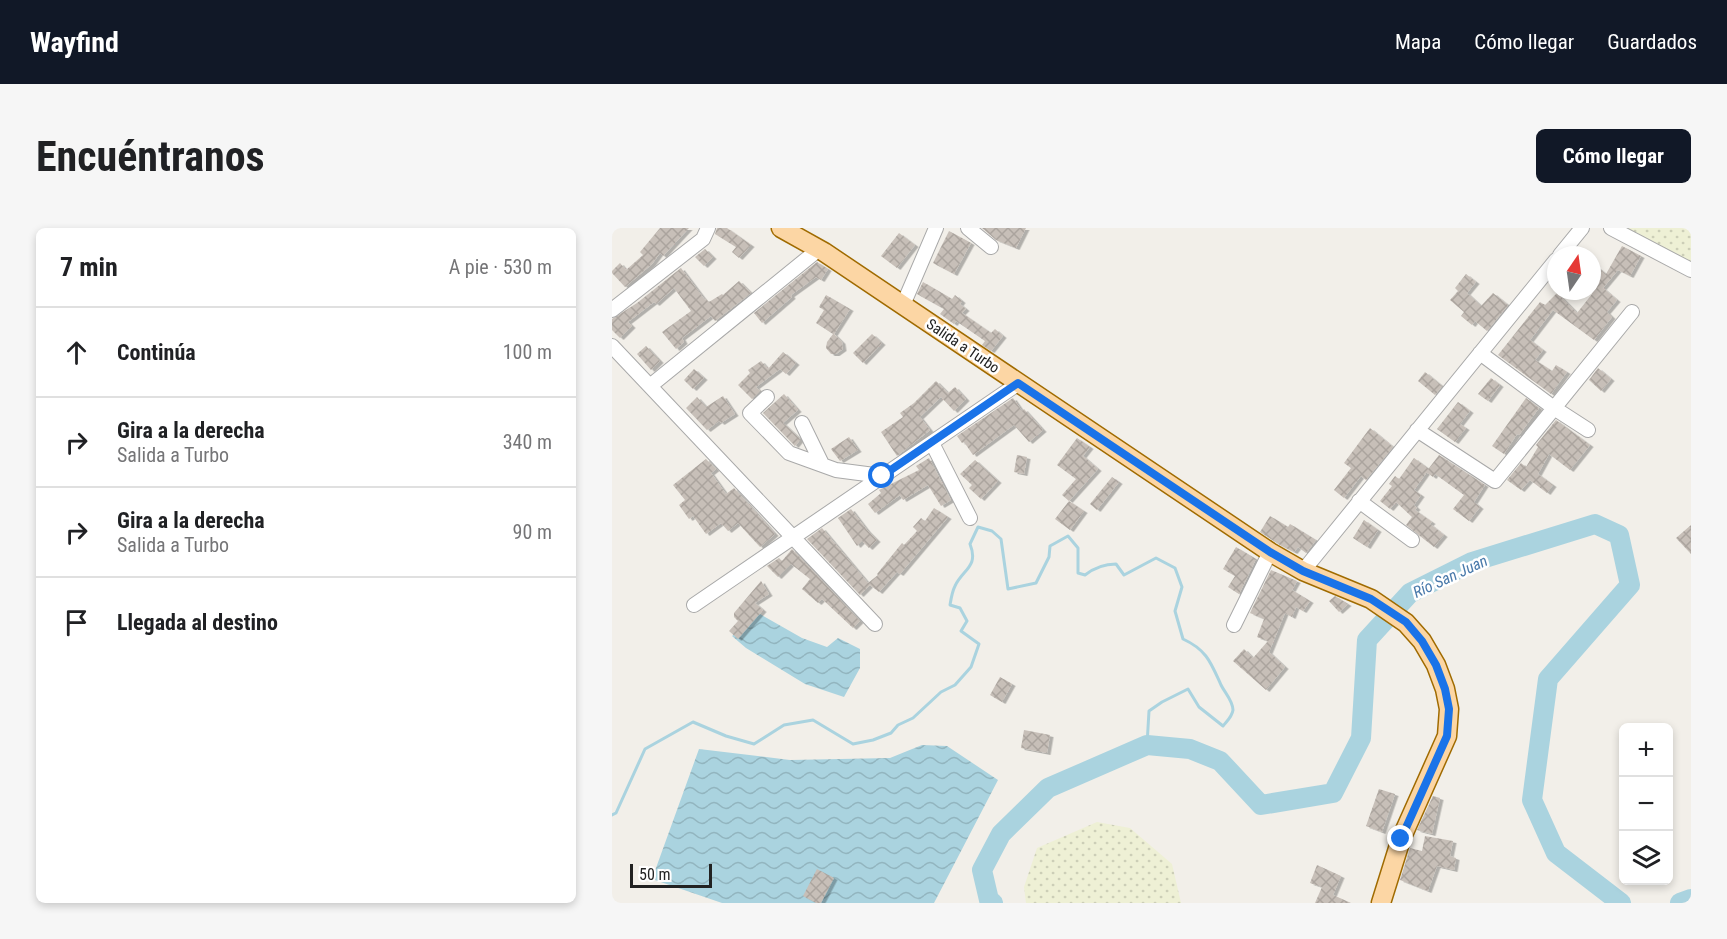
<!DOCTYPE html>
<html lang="es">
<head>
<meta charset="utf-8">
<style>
  body { margin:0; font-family:"Roboto Condensed",sans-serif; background:#f6f6f6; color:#202124 }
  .controls { position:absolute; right:18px; bottom:18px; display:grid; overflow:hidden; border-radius:9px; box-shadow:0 3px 9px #0003 }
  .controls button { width:54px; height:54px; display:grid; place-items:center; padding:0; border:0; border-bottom:2px solid #e0e0e0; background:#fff; color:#202124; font:30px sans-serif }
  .compass { position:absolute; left:935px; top:18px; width:54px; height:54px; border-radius:50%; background:#fff; box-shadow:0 3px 9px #0003; rotate:13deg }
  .scale { position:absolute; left:18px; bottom:15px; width:82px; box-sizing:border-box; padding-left:6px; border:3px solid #222; border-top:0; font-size:16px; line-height:21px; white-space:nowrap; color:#222; -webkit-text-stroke:4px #fff; paint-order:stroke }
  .stop { position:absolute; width:18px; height:18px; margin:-14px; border:4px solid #1a73e8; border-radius:50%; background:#fff }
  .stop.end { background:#1a73e8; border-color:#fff; box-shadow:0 2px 6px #0008 }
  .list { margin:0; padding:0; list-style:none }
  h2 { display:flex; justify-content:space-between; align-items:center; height:78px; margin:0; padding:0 24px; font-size:26px }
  h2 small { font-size:20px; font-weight:400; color:#757577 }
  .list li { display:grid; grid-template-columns:39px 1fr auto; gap:18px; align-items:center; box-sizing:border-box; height:90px; padding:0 24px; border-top:2px solid #e0e0e0 }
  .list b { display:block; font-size:22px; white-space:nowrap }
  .list p { margin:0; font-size:20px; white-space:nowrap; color:#757577 }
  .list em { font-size:20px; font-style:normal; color:#757577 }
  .icon { flex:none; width:33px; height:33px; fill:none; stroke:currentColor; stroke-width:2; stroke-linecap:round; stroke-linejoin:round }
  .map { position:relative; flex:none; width:1079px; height:675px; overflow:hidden; border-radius:9px }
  header { display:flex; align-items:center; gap:36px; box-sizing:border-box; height:84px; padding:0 30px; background:#111827; color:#fff }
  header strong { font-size:28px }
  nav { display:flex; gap:33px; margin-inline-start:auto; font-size:21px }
  .intro { display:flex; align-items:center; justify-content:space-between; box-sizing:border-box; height:144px; padding:0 36px }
  h1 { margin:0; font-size:42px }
  .button { padding:15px 27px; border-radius:9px; background:#111827; color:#fff; font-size:21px; font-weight:700 }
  main { display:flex; gap:36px; padding:0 36px }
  aside { flex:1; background:#fff; border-radius:9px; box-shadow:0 3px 9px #0003 }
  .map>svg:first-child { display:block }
  .farmland { fill:url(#farmland-dots) }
  .water { fill:url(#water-waves) }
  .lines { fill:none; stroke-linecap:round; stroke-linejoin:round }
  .stream { stroke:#aad3df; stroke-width:3 }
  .river { stroke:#aad3df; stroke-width:20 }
  .building { fill:url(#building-cross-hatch); filter:url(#shadow) }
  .minor-casing { stroke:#a9a9a9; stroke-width:16 }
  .major-casing { stroke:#a06b00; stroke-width:21 }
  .minor { stroke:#fff; stroke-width:14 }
  .major { stroke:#fcd6a4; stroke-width:18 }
  .route { stroke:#1a73e8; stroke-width:8 }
  .labels { text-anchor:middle; stroke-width:5; stroke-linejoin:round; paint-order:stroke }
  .street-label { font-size:15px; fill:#222; stroke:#fff }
  .water-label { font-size:16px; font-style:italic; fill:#4a7aab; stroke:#fff }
</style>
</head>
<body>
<header>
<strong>Wayfind</strong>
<nav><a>Mapa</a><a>Cómo llegar</a><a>Guardados</a></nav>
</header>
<div class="intro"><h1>Encuéntranos</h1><a class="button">Cómo llegar</a></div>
<main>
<aside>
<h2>7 min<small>A pie · 530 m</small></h2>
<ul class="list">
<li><svg class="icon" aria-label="ahead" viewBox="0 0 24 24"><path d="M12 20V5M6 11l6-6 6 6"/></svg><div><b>Continúa</b></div><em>100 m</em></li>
<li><svg class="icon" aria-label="right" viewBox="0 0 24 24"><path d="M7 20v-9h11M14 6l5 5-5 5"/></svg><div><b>Gira a la derecha</b><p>Salida a Turbo</p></div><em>340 m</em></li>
<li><svg class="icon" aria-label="right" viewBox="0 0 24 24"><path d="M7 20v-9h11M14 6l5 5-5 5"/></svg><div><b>Gira a la derecha</b><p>Salida a Turbo</p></div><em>90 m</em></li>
<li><svg class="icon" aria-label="arrive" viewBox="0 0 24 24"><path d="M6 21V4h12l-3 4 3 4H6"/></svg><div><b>Llegada al destino</b></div></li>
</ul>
</aside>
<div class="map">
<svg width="1079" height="675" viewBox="0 0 1079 675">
  <defs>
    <pattern id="farmland-dots" width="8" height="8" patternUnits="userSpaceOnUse" patternTransform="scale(1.5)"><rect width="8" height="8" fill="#eef0d5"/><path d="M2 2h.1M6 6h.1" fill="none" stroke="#ccceb7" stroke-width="1.8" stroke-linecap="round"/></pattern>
    <pattern id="water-waves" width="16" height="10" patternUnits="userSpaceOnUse" patternTransform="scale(1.5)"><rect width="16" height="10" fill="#aad3df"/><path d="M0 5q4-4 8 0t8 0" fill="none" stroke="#92b5bf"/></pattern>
    <pattern id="building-cross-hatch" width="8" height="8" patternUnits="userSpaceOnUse" patternTransform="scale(1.5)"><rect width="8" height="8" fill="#c7bfb8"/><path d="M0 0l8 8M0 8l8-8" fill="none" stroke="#aba49e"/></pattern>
    <filter id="shadow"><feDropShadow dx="3.5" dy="2" stdDeviation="0" flood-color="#0004"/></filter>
  </defs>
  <rect width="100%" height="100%" fill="#f2efe9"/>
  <path class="farmland" d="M 1011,0 L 1079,0 L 1079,36 Z
    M 485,594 L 518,600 L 560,636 L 569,675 L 414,675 L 412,659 L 425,620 Z"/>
  <path class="water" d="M 148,386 L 190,410 L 215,419 L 226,410 L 248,421 L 248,440 L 232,469 L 193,456 L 134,420 L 120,408 Z
    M 310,517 L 335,518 L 386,552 L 322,675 L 110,675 L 40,651 L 87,521 L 178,532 L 278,530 Z"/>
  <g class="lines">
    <path class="stream" d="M 0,587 L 4,585 L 33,521 L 81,494 L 114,508 L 142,516 L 172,497 L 201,492 L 241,516 L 261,512 L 279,505 L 286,497 L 301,490 L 329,464 L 343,457 L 359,439 L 367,416 L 349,403 L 355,393 L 348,380 L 338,377 C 339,371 340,364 343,358 C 351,341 367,339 358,316 L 366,299 L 380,303 L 389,311 L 396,361 L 424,355 L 437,329 L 438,318 L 456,308 L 466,320 L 466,345 L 473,347 C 482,340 492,336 504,336 L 512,347 L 544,330 L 563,340 L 570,359 L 563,383 L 571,411 C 595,422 599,435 609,457 C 613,465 621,473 621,482 C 620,489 615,493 611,498 L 587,479 L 576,461 L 550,474 L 537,483 L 535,517"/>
    <path class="river" d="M 381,675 L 377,672 L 370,642 L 389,606 L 436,560 L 535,517 L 578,521 L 608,533 L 649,577 L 721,565 L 749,510 L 755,412 L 798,365 L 860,334 L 983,296 L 1007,307 L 1018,357 L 936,451 L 920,572 L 944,625 L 1009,675
      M 1068,675 L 1079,671"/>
  </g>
  <path class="building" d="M 48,0 L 77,0 L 51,28 L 48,25 L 40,36 L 13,59 L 0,45 L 0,43 L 8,35 L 14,42 L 31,27 L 28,24 Z
    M 105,0 L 115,0 L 139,17 L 127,30 L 120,24 L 124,19 L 103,6 Z
    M 370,0 L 414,0 L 404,20 L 384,12 Z
    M 337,3 L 359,15 L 342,46 L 321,35 Z
    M 287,5 L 303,17 L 285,40 L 269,28 Z
    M 1010,18 L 1029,28 L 1018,48 L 1006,42 L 991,60 L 1005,72 L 995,84 L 1000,89 L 982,112 L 941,82 L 918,112 L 931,122 L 923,132 L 940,143 L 944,137 L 955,144 L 939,166 L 886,127 L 928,74 L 933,77 L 945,65 L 965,85 L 980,66 L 980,35 L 994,46 Z
    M 93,21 L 101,29 L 92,38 L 83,29 Z
    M 205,34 L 216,41 L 209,52 L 204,49 L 179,67 L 180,69 L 150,95 L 142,85 Z
    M 69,40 L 93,72 L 94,71 L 97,74 L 110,66 L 111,67 L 127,53 L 139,65 L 103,93 L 99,88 L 70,110 L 72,114 L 64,121 L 50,104 L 79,83 L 62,60 L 44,76 L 42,74 L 16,94 L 20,98 L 8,110 L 0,102 L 0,91 L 25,75 Z
    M 854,46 L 864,54 L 855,65 L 869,78 L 881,65 L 896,77 L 875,103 L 863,93 L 860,97 L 849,88 L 852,84 L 838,72 L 846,63 L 843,60 Z
    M 311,54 L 340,71 L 343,67 L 350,73 L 348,76 L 354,81 L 350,85 L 379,105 L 383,101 L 391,108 L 379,123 L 370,117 L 373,113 L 344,93 L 342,96 L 328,86 L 332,81 L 305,66 Z
    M 214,67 L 238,81 L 222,106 L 230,114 L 231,121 L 224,126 L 219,126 L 214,120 L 215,114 L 221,106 L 204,95 L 212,82 L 207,79 Z
    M 260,106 L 270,115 L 251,135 L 241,125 Z
    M 34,118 L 48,133 L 39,142 L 25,126 Z
    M 171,124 L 184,135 L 174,146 L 168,141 L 144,159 L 148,163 L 140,171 L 126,157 L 138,145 L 136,142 L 149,133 L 156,141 Z
    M 986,140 L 999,151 L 989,163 L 977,152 Z
    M 82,141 L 92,150 L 81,161 L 72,152 Z
    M 813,144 L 830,158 L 823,167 L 806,153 Z
    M 879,150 L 888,157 L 876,173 L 866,166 Z
    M 324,153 L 336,165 L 343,159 L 354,171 L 342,183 L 329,169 L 308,189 L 318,202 L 285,228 L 269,204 L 291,189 L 288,185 L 302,175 Z
    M 172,166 L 186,182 L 171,195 L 187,210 L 188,212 L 183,218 L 151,185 Z
    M 111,168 L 123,186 L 109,195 L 107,193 L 95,202 L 74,180 L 85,169 L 94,179 Z
    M 401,170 L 410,183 L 412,181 L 431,202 L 417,214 L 402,197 L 361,227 L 352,214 L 350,215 L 345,208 Z
    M 914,170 L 927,180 L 907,207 L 905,206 L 892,226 L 880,218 Z
    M 846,174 L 858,183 L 848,196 L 854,200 L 843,214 L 825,201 Z
    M 944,192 L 978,217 L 958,242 L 937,226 L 926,246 L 941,257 L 935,265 L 918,252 L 909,262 L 895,252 L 909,235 L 914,239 L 926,219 L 924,217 Z
    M 758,200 L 781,219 L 754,252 L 749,248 L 732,270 L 722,262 L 739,240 L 732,235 Z
    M 237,209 L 246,222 L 228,233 L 219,221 Z
    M 465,210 L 478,219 L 471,228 L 486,241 L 457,273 L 450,267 L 464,251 L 445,237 Z
    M 405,227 L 415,229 L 412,246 L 402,244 Z
    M 827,227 L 873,257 L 862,274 L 868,279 L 857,293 L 841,281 L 852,267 L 823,246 L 821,249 L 814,244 Z
    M 317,230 L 339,272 L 329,278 L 316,257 L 291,272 L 288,267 L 263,285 L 256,276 L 269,265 L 267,262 L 307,242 L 304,238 Z
    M 802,230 L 817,241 L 802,262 L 809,267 L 802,277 L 805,280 L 803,282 L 820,294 L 818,296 L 832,307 L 822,319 L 794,297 L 800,289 L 784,274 L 778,281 L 768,273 L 780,258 L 777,256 L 783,248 L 787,251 Z
    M 94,231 L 104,241 L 99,245 L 114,266 L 122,260 L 163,306 L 148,319 L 126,295 L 116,303 L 109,295 L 94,306 L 81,288 L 77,291 L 67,277 L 73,272 L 61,257 Z
    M 363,232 L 386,253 L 369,271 L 357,260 L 360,257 L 348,246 Z
    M 500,249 L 507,254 L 485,282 L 478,276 Z
    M 457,273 L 472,283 L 458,302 L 443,291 Z
    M 322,280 L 336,289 L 288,346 L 285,344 L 267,364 L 258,357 L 248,367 L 195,311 L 210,300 L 256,355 L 266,347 L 265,346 L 290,315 L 292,317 L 305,303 L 301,299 L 309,290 L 313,293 Z
    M 239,281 L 255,302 L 265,312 L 257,320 L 250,313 L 245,318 L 226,290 Z
    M 658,288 L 676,299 L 678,296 L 704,312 L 694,325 L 686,319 L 682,324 L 668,317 L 648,304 Z
    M 752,292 L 766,302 L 755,319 L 741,310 Z
    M 1079,297 L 1079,326 L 1064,310 Z
    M 624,319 L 644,331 L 627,366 L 616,359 L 623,348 L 611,341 Z
    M 180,321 L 248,393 L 241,400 L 210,371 L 206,375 L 190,361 L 198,351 L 179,336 L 166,349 L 155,338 L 167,330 L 170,333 Z
    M 659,342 L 685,353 L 680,362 L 698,373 L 691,383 L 684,379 L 680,389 L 673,385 L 657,424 L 673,439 L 654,462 L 621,433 L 632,421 L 641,430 L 656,413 L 645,409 L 652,391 L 638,385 Z
    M 149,353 L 157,366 L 143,375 L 151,382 L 126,411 L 117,403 L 126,393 L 122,389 L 122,385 Z
    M 723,368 L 736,376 L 727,384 L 717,373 Z
    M 388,449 L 400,456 L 390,474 L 378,467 Z
    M 412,502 L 438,507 L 435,525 L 409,520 Z
    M 767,561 L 783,566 L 770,604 L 754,598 Z
    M 821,568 L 828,570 L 820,606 L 805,602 Z
    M 813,608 L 841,613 L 838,628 L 844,630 L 842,642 L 825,638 L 816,663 L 788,652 L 798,620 L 810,623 Z
    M 705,637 L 729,648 L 721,667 L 739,675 L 703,675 L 710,659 L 698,655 Z
    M 205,641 L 222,650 L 209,675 L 204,675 L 191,668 Z"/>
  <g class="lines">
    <defs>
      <path id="minor" d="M 356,0 L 379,19
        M 999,0 L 1079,42
        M 948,27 L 970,0
        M 291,77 L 324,0
        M 0,82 L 91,11 L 96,0
        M 0,118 L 263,396
        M 868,125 L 942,180 L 976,202
        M 38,158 L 207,21
        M 155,169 L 138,185 L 177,225 L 224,242 L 270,248
        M 190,195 L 210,236
        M 805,202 L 883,253 L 1020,84
        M 320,215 L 358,290
        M 747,273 L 800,312
        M 691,343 L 944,32
        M 82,377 L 407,155
        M 622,397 L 658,324"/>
      <path id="major" d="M 169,0 L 212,24 L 658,324 L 691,343 L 759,371 L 794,395 L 810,413 L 824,437 L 833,461 L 837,481 L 835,508 L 789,611 L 769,675"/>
    </defs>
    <use href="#minor" class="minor-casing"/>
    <use href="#major" class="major-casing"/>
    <use href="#minor" class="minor"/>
    <use href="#major" class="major"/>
  </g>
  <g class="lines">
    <path class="route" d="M 270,248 L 406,155 L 658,324 L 691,343 L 759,371 L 794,394 L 810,413 L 824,437 L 833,461 L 837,481 L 835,508 L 789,611"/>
  </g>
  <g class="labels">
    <g class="street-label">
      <text transform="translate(351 118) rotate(34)" y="5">Salida a Turbo</text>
    </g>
    <g class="water-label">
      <text transform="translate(838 348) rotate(-25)" y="6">Río San Juan</text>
    </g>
  </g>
</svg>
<div class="controls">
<button>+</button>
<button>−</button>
<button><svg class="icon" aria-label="layers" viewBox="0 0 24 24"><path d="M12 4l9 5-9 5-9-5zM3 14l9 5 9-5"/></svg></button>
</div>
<svg class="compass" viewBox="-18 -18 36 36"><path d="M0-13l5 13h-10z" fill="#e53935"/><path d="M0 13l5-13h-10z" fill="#757577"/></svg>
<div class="scale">50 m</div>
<div class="stop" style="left:270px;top:248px"></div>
<div class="stop end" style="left:789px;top:611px"></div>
</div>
</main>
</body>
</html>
